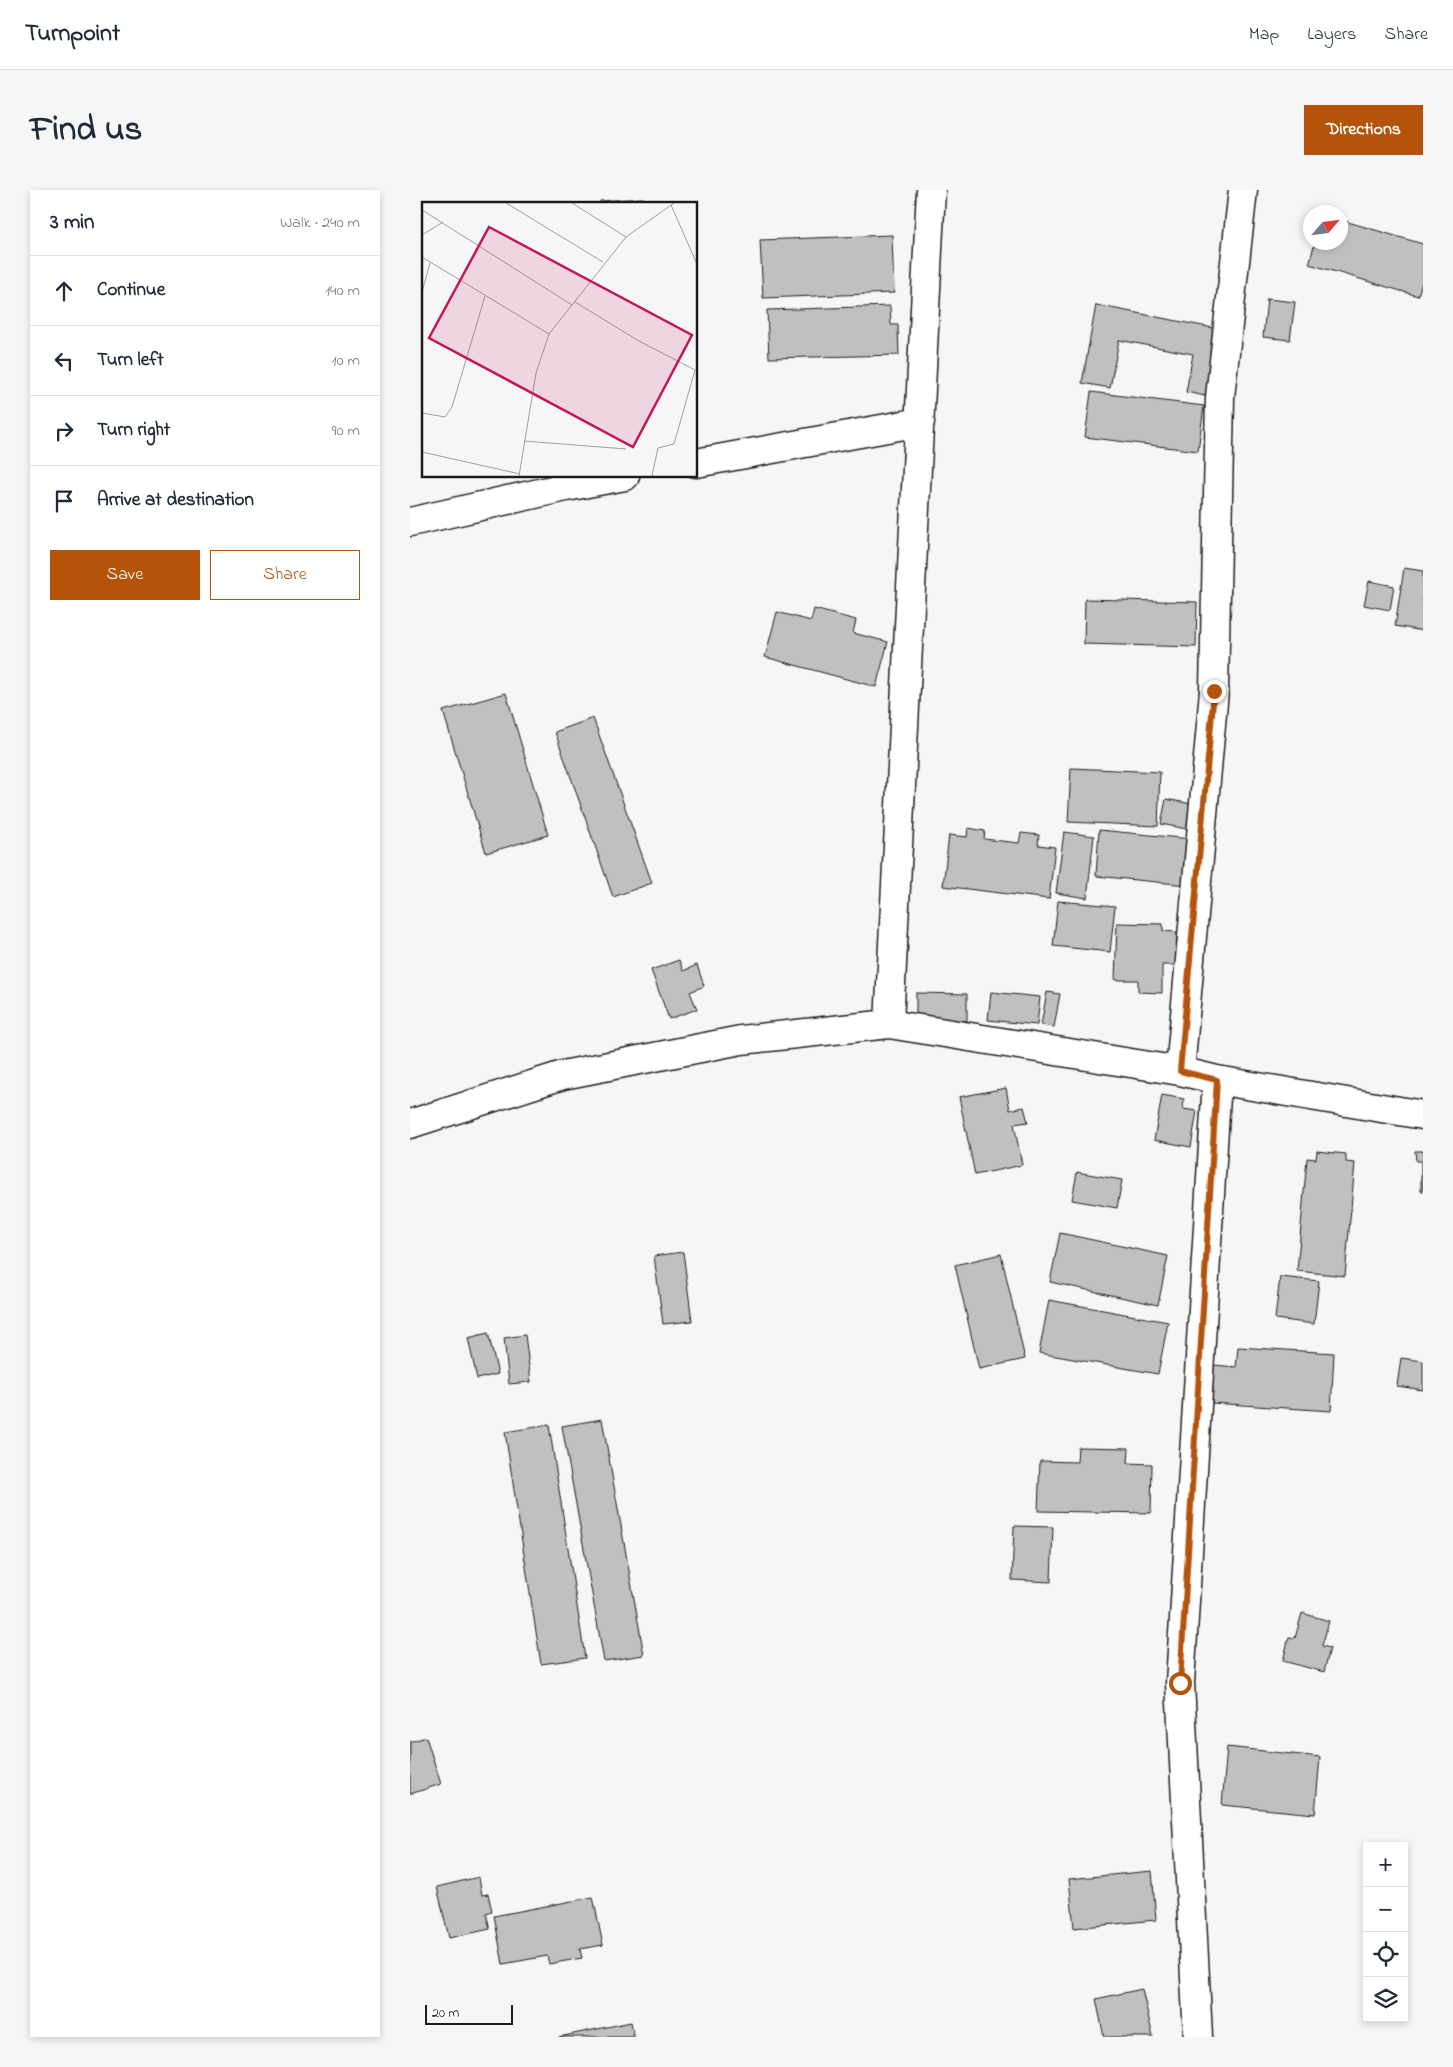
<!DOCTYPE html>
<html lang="en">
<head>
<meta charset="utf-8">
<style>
  body { margin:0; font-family:"Indie Flower",sans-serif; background:#f6f6f7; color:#1f2937 }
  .controls { position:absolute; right:15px; bottom:15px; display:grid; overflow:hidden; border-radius:0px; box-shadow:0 2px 8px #0003 }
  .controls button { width:45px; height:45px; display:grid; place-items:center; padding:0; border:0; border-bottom:1px solid #e0e1e3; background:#fff; color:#1f2937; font:25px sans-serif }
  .compass { position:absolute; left:893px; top:15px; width:45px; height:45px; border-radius:50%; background:#fff; box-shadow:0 2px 8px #0003; rotate:62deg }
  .scale { position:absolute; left:15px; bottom:12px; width:88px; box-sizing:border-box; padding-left:5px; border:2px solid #1c1c1c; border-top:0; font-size:14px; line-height:18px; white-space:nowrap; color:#1c1c1c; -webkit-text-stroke:4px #fff; paint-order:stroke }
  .stop { position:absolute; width:15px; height:15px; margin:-11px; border:4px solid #b45309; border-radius:50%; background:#fff }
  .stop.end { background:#b45309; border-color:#fff; box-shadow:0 1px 5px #0008 }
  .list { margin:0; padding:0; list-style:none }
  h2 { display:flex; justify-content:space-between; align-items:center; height:65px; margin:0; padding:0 20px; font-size:21px }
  h2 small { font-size:16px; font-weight:400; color:#747a83 }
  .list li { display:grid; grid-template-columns:32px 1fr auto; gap:15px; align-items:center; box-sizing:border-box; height:70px; padding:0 20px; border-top:1px solid #e0e1e3 }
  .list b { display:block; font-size:19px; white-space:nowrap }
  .list em { font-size:16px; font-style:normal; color:#747a83 }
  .actions { display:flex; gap:10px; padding:15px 20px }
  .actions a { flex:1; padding:11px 0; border:1px solid #b45309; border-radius:0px; text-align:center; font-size:18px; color:#b45309 }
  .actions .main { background:#b45309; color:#fff }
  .icon { flex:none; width:28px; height:28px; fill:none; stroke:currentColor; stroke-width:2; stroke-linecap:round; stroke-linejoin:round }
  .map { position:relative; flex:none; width:1013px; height:1847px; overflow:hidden; border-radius:0px }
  header { display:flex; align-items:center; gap:30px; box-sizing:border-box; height:70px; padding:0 25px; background:#fff; border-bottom:1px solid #e0e1e3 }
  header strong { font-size:24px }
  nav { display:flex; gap:28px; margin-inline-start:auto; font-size:18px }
  .intro { display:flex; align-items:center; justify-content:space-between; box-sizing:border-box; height:120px; padding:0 30px }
  h1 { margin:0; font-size:35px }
  .button { padding:12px 22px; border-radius:0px; background:#b45309; color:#fff; font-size:18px; font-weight:700 }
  main { display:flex; gap:30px; padding:0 30px }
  aside { flex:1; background:#fff; border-radius:0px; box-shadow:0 2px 8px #0003 }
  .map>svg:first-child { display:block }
  .building { fill:#c0c0c0; stroke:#1c1c1c }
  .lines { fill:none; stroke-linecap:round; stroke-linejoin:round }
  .minor-casing { stroke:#1c1c1c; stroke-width:31 }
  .minor { stroke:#fff; stroke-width:28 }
  .route { stroke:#b45309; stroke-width:6 }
  .inset-road { fill:none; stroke:#9f9f9f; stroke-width:1 }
  .view { fill:#c2185b; fill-opacity:0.15; stroke:#c2185b; stroke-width:2.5 }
  .inset-edge { fill:none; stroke:#1c1c1c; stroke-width:2.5 }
</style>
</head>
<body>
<header>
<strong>Turnpoint</strong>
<nav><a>Map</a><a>Layers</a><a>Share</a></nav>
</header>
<div class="intro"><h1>Find us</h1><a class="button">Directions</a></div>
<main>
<aside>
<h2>3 min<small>Walk · 240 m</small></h2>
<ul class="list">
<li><svg class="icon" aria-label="ahead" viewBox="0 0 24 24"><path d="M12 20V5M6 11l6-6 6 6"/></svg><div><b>Continue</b></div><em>140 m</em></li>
<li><svg class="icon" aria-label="left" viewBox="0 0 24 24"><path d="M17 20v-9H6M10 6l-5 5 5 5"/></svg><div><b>Turn left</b></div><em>10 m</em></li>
<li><svg class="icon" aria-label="right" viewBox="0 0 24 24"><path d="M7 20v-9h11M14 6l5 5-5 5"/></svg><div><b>Turn right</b></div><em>90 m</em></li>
<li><svg class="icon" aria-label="arrive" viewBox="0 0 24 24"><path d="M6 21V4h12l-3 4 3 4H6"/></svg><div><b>Arrive at destination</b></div></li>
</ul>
<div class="actions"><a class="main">Save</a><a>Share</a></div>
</aside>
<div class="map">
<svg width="1013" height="1847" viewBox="0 0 1013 1847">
  <rect width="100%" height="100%" fill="#f6f6f6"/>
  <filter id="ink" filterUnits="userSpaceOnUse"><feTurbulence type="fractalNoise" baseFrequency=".02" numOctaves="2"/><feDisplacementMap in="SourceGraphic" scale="10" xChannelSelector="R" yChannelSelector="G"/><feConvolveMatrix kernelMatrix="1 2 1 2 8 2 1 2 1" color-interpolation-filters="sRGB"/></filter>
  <g filter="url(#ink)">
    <path class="building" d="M 233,8 L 233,14 L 190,14 L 190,11 Z
      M 931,30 L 1013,54 L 1013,89 L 1008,106 L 899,74 L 905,52 L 931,52 Z
      M 482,45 L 484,103 L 353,108 L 350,50 Z
      M 857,109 L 885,112 L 880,150 L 853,147 Z
      M 686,115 L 813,140 L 800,207 L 776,202 L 783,164 L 709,150 L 700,198 L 672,193 Z
      M 480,116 L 481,135 L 488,135 L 489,165 L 359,168 L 357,120 Z
      M 681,202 L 794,216 L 788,261 L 675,247 Z
      M 994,378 L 1013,381 L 1013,441 L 985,436 Z
      M 959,391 L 984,396 L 980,420 L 954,415 Z
      M 675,409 L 787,412 L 786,457 L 674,454 Z
      M 404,419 L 446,430 L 443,443 L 478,452 L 466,497 L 355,467 L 367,422 L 401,431 Z
      M 96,503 L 138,645 L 76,663 L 33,521 Z
      M 183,528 L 242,693 L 203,707 L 145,542 Z
      M 661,578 L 750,582 L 748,636 L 658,632 Z
      M 756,609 L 787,615 L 782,640 L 751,634 Z
      M 558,638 L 575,641 L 574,649 L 609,653 L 611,643 L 629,645 L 628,655 L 645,657 L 639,709 L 533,696 L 539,645 L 557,647 Z
      M 689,640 L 781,649 L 777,695 L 686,686 Z
      M 654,642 L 684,646 L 677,708 L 646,703 Z
      M 648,711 L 705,716 L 700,762 L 643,756 Z
      M 707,733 L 753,734 L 753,741 L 767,742 L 766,775 L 752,775 L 752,803 L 728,802 L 728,790 L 705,790 Z
      M 269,770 L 273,781 L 287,775 L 294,796 L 280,802 L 287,819 L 259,829 L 241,780 Z
      M 581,802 L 630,807 L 627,835 L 578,830 Z
      M 637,802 L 650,804 L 644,837 L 631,835 Z
      M 506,803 L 557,804 L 557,831 L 506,829 Z
      M 596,898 L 600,920 L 614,917 L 618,932 L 604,934 L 612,975 L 565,985 L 549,907 Z
      M 752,905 L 774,909 L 773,919 L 787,921 L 781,957 L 744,950 Z
      M 907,961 L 936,964 L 936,972 L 945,973 L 935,1086 L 887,1081 L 897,968 L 906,969 Z
      M 1005,961 L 1013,961 L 1013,1001 L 1011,1001 L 1011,971 L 1006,971 Z
      M 667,982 L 712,990 L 707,1018 L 662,1010 Z
      M 650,1043 L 758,1066 L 748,1115 L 640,1092 Z
      M 273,1062 L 282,1131 L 253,1134 L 244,1066 Z
      M 591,1064 L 615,1169 L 569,1179 L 545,1075 Z
      M 870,1087 L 909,1091 L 904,1134 L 865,1129 Z
      M 639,1110 L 758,1132 L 748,1184 L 629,1163 Z
      M 78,1143 L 88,1184 L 67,1189 L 58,1148 Z
      M 115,1145 L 121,1192 L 99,1194 L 94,1148 Z
      M 828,1157 L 924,1163 L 921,1221 L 802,1213 L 804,1175 L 826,1177 Z
      M 991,1168 L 1013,1171 L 1013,1200 L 987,1196 Z
      M 192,1229 L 234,1465 L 194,1471 L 152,1236 Z
      M 139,1235 L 175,1468 L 131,1474 L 95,1242 Z
      M 668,1257 L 719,1258 L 718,1273 L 742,1274 L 741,1323 L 628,1321 L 630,1271 L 667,1272 Z
      M 604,1336 L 643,1337 L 641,1392 L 602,1390 Z
      M 892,1423 L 919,1431 L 912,1456 L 920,1458 L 914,1482 L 873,1471 L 879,1447 L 885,1448 Z
      M 16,1547 L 31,1594 L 0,1604 L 0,1552 Z
      M 817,1557 L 910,1567 L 905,1624 L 812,1615 Z
      M 742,1681 L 746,1730 L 664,1738 L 659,1689 Z
      M 69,1687 L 72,1705 L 78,1704 L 82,1721 L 76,1723 L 80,1739 L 39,1748 L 27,1697 Z
      M 183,1707 L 193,1755 L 170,1759 L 172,1768 L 139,1774 L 137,1766 L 93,1774 L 84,1726 Z
      M 732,1799 L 743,1847 L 694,1847 L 686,1809 Z
      M 221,1832 L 224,1847 L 149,1847 Z"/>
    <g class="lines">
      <defs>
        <path id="minor" d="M 286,273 L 510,232
          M 0,332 L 156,297 L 215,286
          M 479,834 L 521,0
          M 770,881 L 804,501 L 810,207 L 833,0
          M 0,934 L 153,885 L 331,850 L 479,834 L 770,881 L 807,890 L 1013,925
          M 788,1847 L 770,1493 L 807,890"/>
      </defs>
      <use href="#minor" class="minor-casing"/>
      <use href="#minor" class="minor"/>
    </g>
  </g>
  <g class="lines" filter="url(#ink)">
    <path class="route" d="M 770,1493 L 807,890 L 770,881 L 804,501"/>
  </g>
  <g transform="translate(12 12)">
    <rect width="275" height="275" fill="#f6f6f6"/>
    <path class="inset-road" d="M 84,1 L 181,60M 150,1 L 204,35M 249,3 L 275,62M 0,8 L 150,103M 0,33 L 21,20M 0,55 L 127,132M 0,90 L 8,61M 153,100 L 217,139 L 273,168 L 252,242 L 236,246 L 230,274M 0,211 L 23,215 L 30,205 L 63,94M 102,239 L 204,247M 0,250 L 98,272M 97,274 L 114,171 L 127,132 L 204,35 L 252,1"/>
    <path class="view" d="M 67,25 L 270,133 L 211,245 L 7,136 Z"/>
    <rect width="275" height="275" class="inset-edge"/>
  </g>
</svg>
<div class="controls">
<button>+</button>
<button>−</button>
<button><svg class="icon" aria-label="locate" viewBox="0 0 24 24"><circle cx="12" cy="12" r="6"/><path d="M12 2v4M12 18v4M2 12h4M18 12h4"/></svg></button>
<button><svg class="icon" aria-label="layers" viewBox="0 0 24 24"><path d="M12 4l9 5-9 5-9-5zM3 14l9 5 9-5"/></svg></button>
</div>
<svg class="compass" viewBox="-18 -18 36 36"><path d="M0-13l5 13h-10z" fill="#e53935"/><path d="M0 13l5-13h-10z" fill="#747a83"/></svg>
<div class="scale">20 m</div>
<div class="stop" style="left:770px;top:1493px"></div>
<div class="stop end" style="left:804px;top:501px"></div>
</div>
</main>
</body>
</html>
